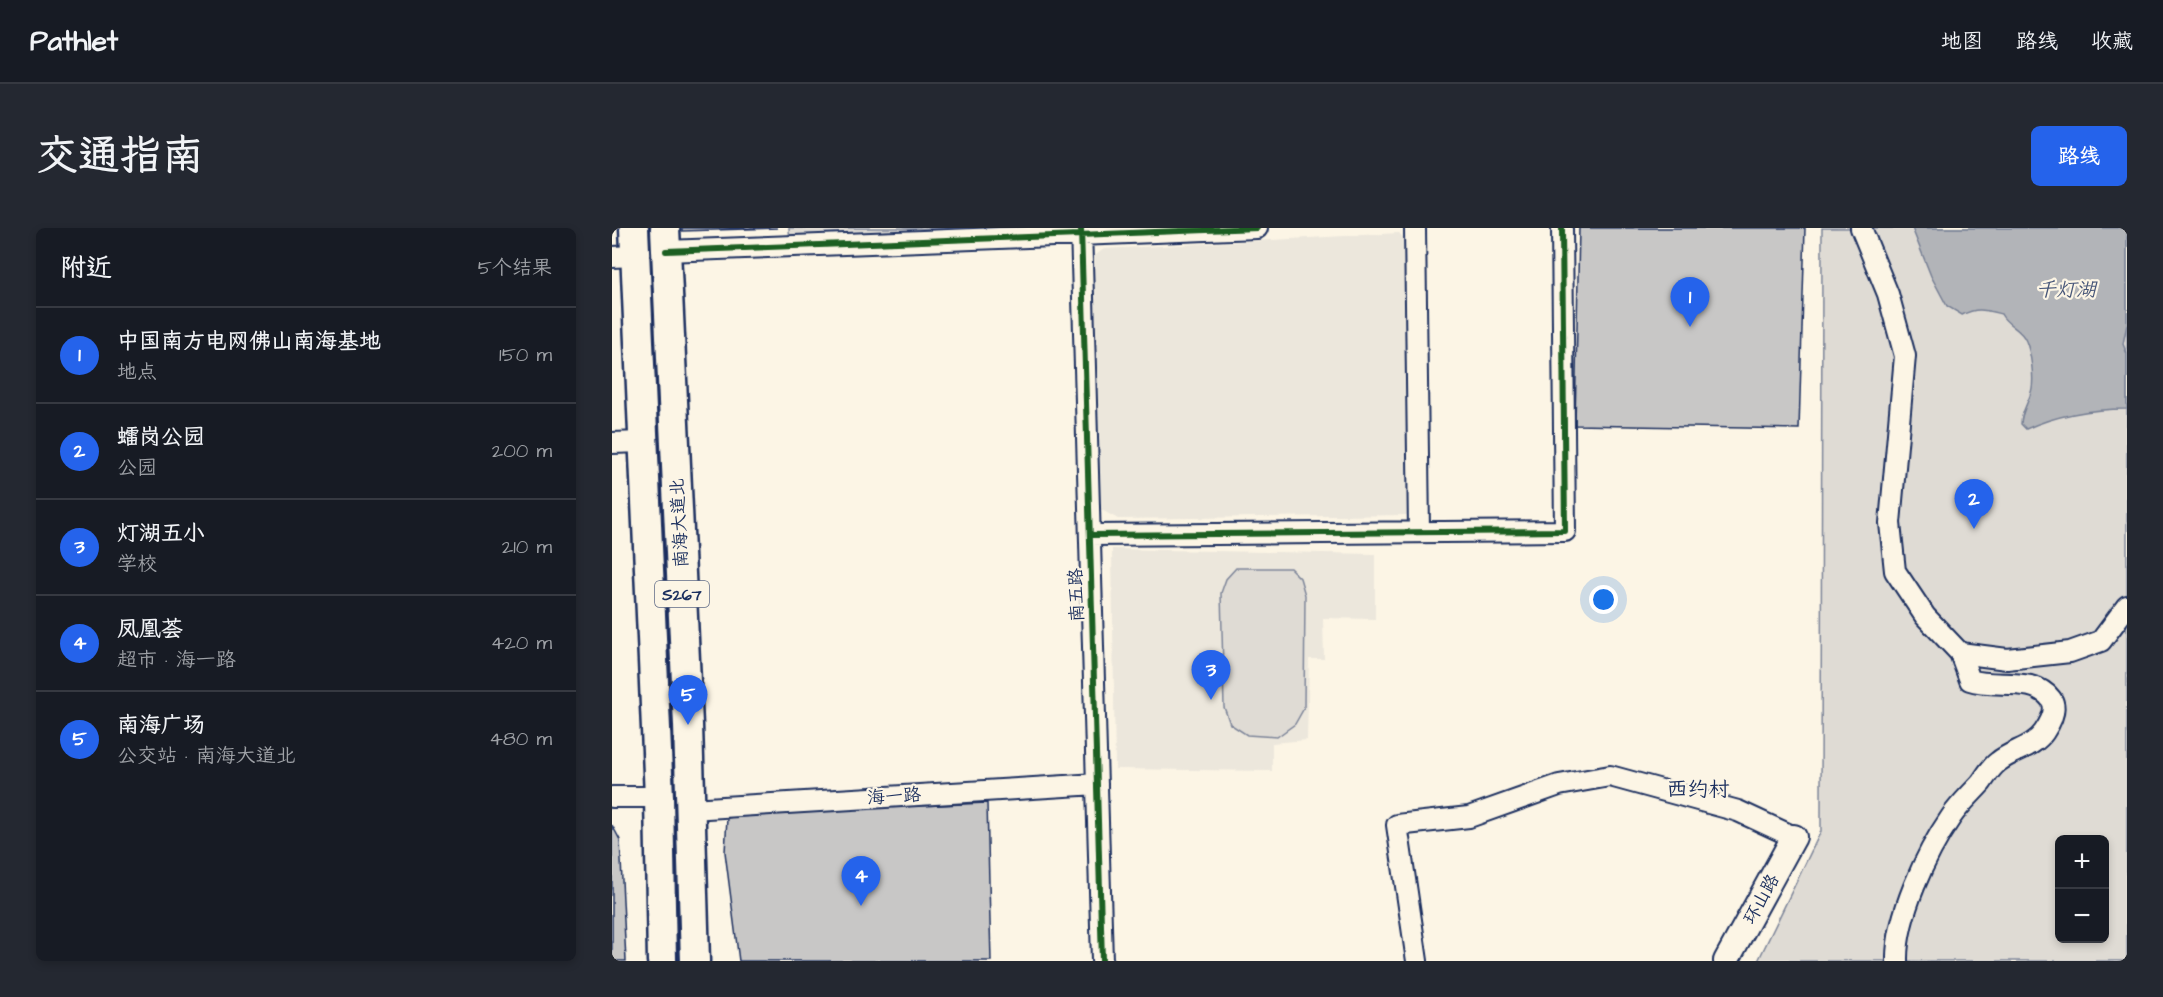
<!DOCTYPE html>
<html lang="zh">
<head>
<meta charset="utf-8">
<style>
  body { margin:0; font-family:"Architects Daughter","LXGW WenKai TC",sans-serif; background:#242831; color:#f1f3f6 }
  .controls { position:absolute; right:18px; bottom:18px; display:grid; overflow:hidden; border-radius:9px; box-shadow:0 3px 9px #0003 }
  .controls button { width:54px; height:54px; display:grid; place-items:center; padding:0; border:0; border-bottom:2px solid #363941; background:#171b24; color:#f1f3f6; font:30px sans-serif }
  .you { position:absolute; left:992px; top:372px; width:21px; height:21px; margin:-15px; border:4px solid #fff; border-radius:50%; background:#1a73e8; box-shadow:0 0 0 9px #1a73e833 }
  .badge { display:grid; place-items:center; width:39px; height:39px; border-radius:50%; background:#2563eb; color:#fff; font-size:20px; font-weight:700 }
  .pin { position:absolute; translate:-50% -50px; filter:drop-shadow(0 2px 3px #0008) }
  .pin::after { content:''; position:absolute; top:32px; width:21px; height:18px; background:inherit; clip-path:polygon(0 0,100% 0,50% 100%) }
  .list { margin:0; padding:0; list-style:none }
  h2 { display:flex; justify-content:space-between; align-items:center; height:78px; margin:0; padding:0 24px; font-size:26px }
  h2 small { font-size:20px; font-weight:400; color:#9ea1a6 }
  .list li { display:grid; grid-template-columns:39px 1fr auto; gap:18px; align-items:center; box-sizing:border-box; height:96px; padding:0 24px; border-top:2px solid #363941 }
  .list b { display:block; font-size:22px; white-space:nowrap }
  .list p { margin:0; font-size:20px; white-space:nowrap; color:#9ea1a6 }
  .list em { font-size:20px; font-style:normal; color:#9ea1a6 }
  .map { position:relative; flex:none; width:1515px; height:733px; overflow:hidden; border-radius:9px }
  header { display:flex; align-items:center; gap:36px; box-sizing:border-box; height:84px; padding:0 30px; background:#171b24; border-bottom:2px solid #363941 }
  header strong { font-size:28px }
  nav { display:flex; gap:33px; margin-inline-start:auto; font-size:21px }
  .intro { display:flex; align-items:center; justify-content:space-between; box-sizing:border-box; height:144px; padding:0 36px }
  h1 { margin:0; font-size:42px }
  .button { padding:15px 27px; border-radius:9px; background:#2563eb; color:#fff; font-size:21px; font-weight:700 }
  main { display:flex; gap:36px; padding:0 36px }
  aside { flex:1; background:#171b24; border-radius:9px; box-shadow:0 3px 9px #0003 }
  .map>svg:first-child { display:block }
  .built { fill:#ece7dc }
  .green { fill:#dfdbd4; stroke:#7d8599; stroke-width:1.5; fill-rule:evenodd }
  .water { fill:#b2b4b8; stroke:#767f94; stroke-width:1.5 }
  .building { fill:#c8c7c6; stroke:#1b2f5e; stroke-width:1.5 }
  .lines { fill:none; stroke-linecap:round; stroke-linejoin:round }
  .minor-casing { stroke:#1b2f5e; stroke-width:24 }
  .major-casing { stroke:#1b2f5e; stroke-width:28 }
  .highway-casing { stroke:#1b2f5e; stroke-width:33 }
  .minor { stroke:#fcf5e5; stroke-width:20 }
  .major { stroke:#fcf5e5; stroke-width:24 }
  .highway { stroke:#fcf5e5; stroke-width:28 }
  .cycleway-casing { stroke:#fcf5e5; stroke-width:10 }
  .cycleway { stroke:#1b5e20; stroke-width:6 }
  .labels { text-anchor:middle; stroke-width:4.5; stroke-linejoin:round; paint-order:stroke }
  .shield { fill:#fcf5e5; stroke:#5e6a86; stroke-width:1.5 }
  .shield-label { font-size:16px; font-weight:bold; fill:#1b2f5e }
  .street-label { font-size:18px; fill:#1b2f5e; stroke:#fcf5e5 }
  .water-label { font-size:20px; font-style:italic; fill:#485779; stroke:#fcf5e5 }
  .quarter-label { font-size:21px; fill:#1b2f5e; stroke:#fcf5e5 }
</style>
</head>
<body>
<header>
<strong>Pathlet</strong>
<nav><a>地图</a><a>路线</a><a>收藏</a></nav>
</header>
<div class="intro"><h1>交通指南</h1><a class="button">路线</a></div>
<main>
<aside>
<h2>附近<small>5个结果</small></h2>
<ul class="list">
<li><span class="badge">1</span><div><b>中国南方电网佛山南海基地</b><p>地点</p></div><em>150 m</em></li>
<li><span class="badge">2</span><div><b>𧒽岗公园</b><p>公园</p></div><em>200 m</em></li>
<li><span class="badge">3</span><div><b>灯湖五小</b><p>学校</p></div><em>210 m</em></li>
<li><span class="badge">4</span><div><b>凤凰荟</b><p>超市 · 海一路</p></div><em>420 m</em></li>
<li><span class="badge">5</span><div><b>南海广场</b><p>公交站 · 南海大道北</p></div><em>480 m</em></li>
</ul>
</aside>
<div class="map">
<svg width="1515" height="733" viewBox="0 0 1515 733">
  <rect width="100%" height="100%" fill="#fcf5e5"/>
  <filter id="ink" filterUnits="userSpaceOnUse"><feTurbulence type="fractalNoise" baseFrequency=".0167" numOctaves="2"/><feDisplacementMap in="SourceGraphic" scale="12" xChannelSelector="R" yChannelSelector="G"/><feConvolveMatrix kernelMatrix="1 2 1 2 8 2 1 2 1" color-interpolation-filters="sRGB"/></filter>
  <g filter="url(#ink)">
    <path class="built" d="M 787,5 L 794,13 L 799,275 L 796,287 L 506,291 L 486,280 L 481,29 L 492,21 Z
      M 500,321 L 763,326 L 763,391 L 711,390 L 712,431 L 697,431 L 695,512 L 660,515 L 660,543 L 503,541 Z"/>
    <path class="green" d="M 177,0 L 469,0 L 178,19 Z
      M 1210,0 L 1515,0 L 1515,733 L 1146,733 L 1209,603 ZM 1448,612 L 1492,612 L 1492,710 L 1448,710 Z
      M 624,340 L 678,340 L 688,350 L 693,367 L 692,480 L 683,496 L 665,509 L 635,507 L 618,496 L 612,479 L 609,365 L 614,351 Z"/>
    <path class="water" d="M 1300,0 L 1515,0 L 1515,96 L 1511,116 L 1515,126 L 1515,181 C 1482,181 1445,187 1414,201 L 1409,196 C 1409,183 1418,173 1420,160 C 1422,148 1419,125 1414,113 C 1409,100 1395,98 1389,86 C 1373,82 1365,79 1350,87 L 1335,78 L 1319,48 Z"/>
    <path class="building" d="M 70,0 L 165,0 L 70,3 Z
      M 967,0 L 1193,0 L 1187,201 L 963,197 Z
      M 375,575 L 379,733 L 127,733 L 113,624 L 115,590 L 142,585 Z
      M 0,597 L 8,612 L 14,733 L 0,733 Z"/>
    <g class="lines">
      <defs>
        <path id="minor" d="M 469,0 L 490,733
          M 803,0 L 807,303
          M 1249,0 L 1276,66 L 1293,128 L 1278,295 L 1283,343 L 1313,388 L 1348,425 L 1395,431 L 1458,424 L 1489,413 L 1515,378
          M 54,23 L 645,0
          M 0,29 L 22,28
          M 0,215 L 30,214
          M 478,307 L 953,303 L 950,0
          M 0,569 L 47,569
          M 79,581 L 485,556
          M 805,733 L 785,597 L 857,589 L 947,557 L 998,548 L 1126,583 L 1182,609
          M 1285,733 C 1284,689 1314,625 1339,589 C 1347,577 1359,566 1369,555 C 1374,548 1379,539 1386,534 C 1400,522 1421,520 1432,504 C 1438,495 1446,481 1439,471 C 1421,447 1383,461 1358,452 L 1348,425"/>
        <path id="major" d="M 1114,733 L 1182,609"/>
        <path id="highway" d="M 22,0 L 47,569 L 50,733
          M 53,0 L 76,497 L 83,733"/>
      </defs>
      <use href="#minor" class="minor-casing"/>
      <use href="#major" class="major-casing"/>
      <use href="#highway" class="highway-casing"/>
      <use href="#minor" class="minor"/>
      <use href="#major" class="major"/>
      <use href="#highway" class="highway"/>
      <defs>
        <path id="cycleway" d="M 469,0 L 490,733
          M 54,23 L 645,0
          M 478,307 L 953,303 L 950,0"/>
      </defs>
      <use href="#cycleway" class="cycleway-casing"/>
      <use href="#cycleway" class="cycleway"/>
    </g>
  </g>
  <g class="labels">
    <rect class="shield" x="43" y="353" width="54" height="26" rx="4.5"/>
    <g class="shield-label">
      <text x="70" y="372">S267</text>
    </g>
    <g class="street-label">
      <text transform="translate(67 295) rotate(-93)" y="6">南海大道北</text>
      <text transform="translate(464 367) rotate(-92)" y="6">南五路</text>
      <text transform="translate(282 568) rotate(-4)" y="6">海一路</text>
      <text transform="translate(1149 671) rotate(-61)" y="6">环山路</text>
    </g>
    <g class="water-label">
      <text x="1454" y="68">千灯湖</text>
    </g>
    <g class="quarter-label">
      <text x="1086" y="568">西约村</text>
    </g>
  </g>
</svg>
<div class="controls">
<button>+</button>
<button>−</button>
</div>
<div class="you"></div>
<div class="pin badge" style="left:1078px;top:99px">1</div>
<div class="pin badge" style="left:1362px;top:301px">2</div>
<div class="pin badge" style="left:599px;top:472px">3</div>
<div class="pin badge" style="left:249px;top:678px">4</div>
<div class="pin badge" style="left:76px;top:497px">5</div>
</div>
</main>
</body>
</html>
